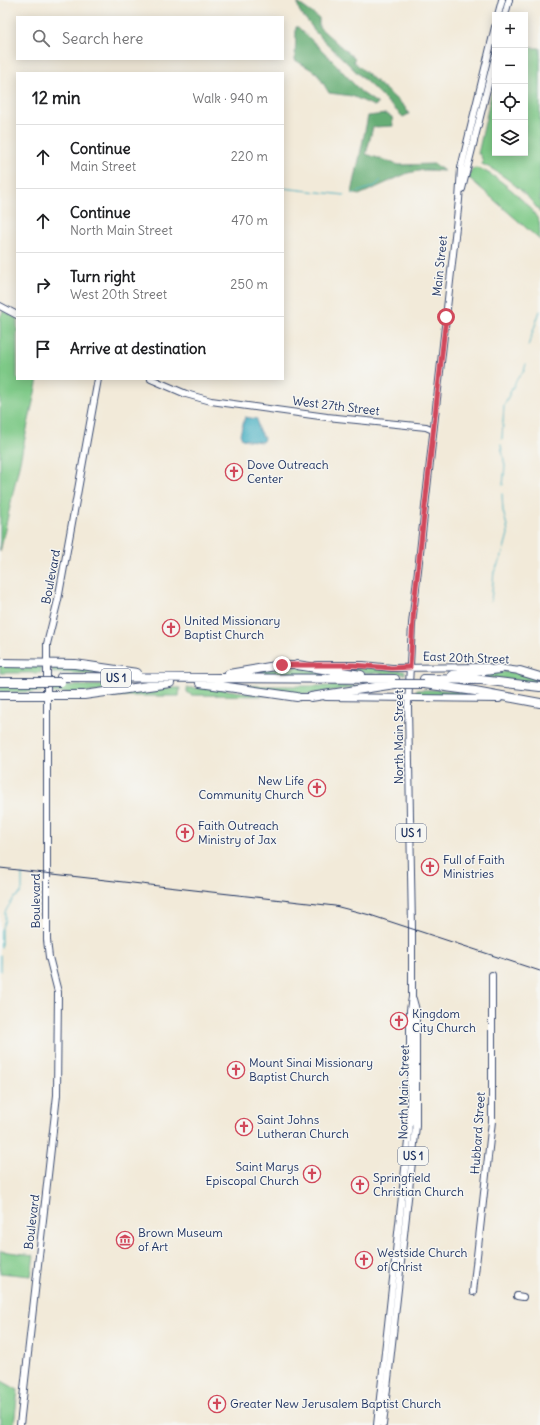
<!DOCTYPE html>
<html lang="en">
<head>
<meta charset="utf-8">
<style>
  body { margin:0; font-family:Delius,sans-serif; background:#f6f6f6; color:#202124 }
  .controls { position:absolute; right:12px; top:12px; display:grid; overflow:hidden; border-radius:0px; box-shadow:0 2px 10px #0003 }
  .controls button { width:36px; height:36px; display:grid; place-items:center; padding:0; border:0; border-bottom:1px solid #e0e0e0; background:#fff; color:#202124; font:20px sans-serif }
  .stop { position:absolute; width:12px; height:12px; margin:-9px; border:3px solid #d1495b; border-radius:50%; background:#fff }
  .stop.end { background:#d1495b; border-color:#fff; box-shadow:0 1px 4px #0008 }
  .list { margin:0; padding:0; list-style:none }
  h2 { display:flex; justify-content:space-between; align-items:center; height:52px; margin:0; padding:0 16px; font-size:17px }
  h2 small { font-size:13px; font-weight:400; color:#757577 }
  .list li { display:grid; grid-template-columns:26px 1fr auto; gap:12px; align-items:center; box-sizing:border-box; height:64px; padding:0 16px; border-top:1px solid #e0e0e0 }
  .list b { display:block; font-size:15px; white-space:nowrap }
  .list p { margin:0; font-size:13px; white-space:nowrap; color:#757577 }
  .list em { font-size:13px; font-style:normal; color:#757577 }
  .icon { flex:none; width:22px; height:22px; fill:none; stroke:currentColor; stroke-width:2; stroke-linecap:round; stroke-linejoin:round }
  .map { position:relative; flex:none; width:540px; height:1425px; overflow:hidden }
  .search { position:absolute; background:#fff; box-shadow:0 2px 10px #0003; left:16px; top:16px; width:268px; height:44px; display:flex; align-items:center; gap:10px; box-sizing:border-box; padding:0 14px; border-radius:0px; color:#757577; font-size:15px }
  .panel { position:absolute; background:#fff; box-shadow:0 2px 10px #0003; left:16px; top:72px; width:268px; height:308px; border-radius:0px }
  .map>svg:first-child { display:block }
  .green { fill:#7ec987; stroke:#4c7c72 }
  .forest { fill:#66ad74; stroke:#406e69 }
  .water { fill:#40acbf; stroke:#2e6e8e }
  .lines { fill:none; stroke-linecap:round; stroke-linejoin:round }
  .stream { stroke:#40acbf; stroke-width:1 }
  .secondary-casing { stroke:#3b4b70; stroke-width:8 }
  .primary-casing { stroke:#3b4b70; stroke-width:8 }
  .highway-casing { stroke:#3b4b70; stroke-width:10 }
  .secondary { stroke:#fff; stroke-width:6 }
  .primary { stroke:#fff; stroke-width:6 }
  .highway { stroke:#fff; stroke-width:8 }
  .rail { stroke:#1b2f5e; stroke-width:1 }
  .highway-bridge-casing { stroke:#3b4b70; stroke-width:10; stroke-linecap:butt }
  .highway-bridge { stroke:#fff; stroke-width:8 }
  .route { stroke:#d1495b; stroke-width:5 }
  .labels { text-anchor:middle; stroke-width:3; stroke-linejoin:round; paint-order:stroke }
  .shield { fill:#f6f6f2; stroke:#5d6b8a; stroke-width:1 }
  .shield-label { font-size:11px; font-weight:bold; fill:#1b2f5e }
  .street-label { font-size:12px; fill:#1b2f5e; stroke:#f6f6f2 }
  .poi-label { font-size:12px; fill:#1b2f5e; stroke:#f6f6f2; text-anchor:start }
</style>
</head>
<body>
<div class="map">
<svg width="540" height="1425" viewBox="0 0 540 1425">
  <rect width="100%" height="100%" fill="#f6f6f2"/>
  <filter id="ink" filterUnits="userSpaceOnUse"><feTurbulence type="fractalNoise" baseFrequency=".025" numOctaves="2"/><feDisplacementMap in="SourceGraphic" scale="8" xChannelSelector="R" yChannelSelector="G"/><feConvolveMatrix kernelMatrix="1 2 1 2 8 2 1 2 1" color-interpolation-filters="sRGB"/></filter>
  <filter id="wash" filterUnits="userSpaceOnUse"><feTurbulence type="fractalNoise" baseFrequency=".012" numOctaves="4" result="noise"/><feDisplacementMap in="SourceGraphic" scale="16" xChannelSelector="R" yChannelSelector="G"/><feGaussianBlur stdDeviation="0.9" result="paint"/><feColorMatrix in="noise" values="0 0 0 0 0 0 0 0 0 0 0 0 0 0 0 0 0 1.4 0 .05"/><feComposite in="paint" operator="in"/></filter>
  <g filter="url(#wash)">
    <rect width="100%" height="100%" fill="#f2ead9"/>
    <path class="green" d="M 525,48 L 540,48 L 540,213 C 530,195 501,172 482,164 L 483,161 L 480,154 L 478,154 L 495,78 L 495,153 L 525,153 Z
      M 476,168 C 493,171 533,206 539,222 C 540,227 540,235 540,240 L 468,177 L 472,169 Z
      M 3,311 L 17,318 L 17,379 L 38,379 L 0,552 L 0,318 Z
      M 0,664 L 41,667 L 41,673 L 0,673 Z
      M 67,666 L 131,674 L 52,673 L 52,669 L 54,667 Z
      M 301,667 L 360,677 L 234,675 L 269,668 Z
      M 326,667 L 365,667 L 405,671 L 405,674 L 366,673 Z
      M 497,672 L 512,672 L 540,679 L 540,684 L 506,679 L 464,676 Z
      M 129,685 L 97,692 L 52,693 L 52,686 Z
      M 0,686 L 41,686 L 41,692 L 0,692 Z
      M 241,686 L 367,686 L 308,694 L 290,694 Z
      M 153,688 L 180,688 L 179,696 L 98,696 Z
      M 187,688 L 212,688 L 272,696 L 191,695 L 187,692 Z
      M 416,690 L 443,690 L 503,698 L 416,696 Z
      M 0,1251 L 34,1255 L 31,1276 L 0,1273 Z
      M 0,1380 L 18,1390 L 14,1425 L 0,1425 Z"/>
    <path class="forest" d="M 298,3 L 319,18 L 319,27 L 355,59 L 353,61 L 404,106 L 409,114 L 403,117 L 314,31 C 310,20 297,15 298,3 Z
      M 296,27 L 298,27 L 334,62 L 361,92 L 378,104 L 374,106 L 352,96 L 329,93 L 317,73 L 295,60 Z
      M 386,114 L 392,117 L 393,126 L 373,127 L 366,154 L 399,165 L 435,164 L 444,171 L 424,170 L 408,173 L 359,195 L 352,193 L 368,116 Z"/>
    <path class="water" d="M 245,417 L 257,419 L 258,429 L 264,438 L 263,441 L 261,442 L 242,439 L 240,434 Z"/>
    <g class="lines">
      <path class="stream" d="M 283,188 L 344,195
        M 352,194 L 375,186 L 381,180
        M 528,346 L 540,311
        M 502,439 L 504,405 L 517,379 L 524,371 L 526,364
        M 501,445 L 505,466 L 503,485
        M 491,601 L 494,572 L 502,556 L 508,534 L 507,526 L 503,511 L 502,494
        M 1,947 L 1,930 L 5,920 L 5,912 L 13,899 L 20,894 L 22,890 L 22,875
        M 0,971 L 0,955"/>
    </g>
  </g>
  <g filter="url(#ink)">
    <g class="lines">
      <defs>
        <path id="secondary" d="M 0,306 L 17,315
          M 151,379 L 186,394 L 211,401 L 327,417 L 426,427 L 433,430
          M 473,1292 L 492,1121 L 492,975
          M 517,1296 L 523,1297
          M 20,1425 L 57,1095 L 58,992 L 49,957 L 47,940 L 47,644 L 58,600 L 98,379"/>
        <path id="primary" d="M 498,15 L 502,0
          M 505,15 L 509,0
          M 462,189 L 495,57
          M 281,665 L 300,665
          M 317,665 L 363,665 L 392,668 L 488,667
          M 497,668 L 520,671
          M 297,697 L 315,697
          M 326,697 L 499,699
          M 377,1425 L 410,1123 L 410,1010 L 412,997 L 412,928 L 408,706 L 412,624 L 459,200 L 461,168 L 495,27
          M 383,1425 L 416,1126 L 416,1010 L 413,999"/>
        <path id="highway" d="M 0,663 L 75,664 L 137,673
          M 297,665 L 361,675
          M 520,671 L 540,677
          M 229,674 L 281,665
          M 452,675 L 500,669
          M 61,677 L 395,679
          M 424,679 L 481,680 L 540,687
          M 0,682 L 36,682
          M 200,683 L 297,697
          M 424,684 L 475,691 L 540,703
          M 0,695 L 84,695 L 170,683
          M 311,697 L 395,684"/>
      </defs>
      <use href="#secondary" class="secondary-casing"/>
      <use href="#primary" class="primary-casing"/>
      <use href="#highway" class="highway-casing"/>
      <use href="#secondary" class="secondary"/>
      <use href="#primary" class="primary"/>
      <use href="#highway" class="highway"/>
      <path class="rail" d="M 0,868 L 335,906 L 370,915 L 540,971"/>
      <defs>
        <path id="highway-bridge" d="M 36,682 L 61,682
          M 395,684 L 424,684"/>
      </defs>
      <use href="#highway-bridge" class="highway-bridge-casing"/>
      <use href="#highway-bridge" class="highway-bridge"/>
    </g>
  </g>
  <g class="lines" filter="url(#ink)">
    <path class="route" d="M 282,665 L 353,665 L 392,668 L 410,667 L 414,605 L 446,317"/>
  </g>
  <defs>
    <symbol id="church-ring" viewBox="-11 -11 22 22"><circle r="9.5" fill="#f6f6f2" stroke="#d1495b" stroke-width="1.5"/><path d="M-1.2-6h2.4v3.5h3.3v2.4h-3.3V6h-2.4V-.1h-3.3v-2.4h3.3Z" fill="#d1495b"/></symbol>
    <symbol id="museum-ring" viewBox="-11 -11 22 22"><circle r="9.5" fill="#f6f6f2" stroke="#d1495b" stroke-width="1.5"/><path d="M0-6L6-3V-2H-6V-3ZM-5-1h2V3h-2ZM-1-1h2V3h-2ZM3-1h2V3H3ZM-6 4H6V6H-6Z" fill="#d1495b"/></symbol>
  </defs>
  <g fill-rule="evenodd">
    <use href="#church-ring" x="224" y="462" width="20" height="20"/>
    <use href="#church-ring" x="161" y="618" width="20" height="20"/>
    <use href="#church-ring" x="307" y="778" width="20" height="20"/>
    <use href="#church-ring" x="175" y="823" width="20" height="20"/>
    <use href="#church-ring" x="420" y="857" width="20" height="20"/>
    <use href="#church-ring" x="389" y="1011" width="20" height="20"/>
    <use href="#church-ring" x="226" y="1060" width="20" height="20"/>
    <use href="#church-ring" x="234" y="1117" width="20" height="20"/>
    <use href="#church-ring" x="302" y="1164" width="20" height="20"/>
    <use href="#church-ring" x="350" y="1175" width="20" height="20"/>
    <use href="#museum-ring" x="115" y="1230" width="20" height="20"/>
    <use href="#church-ring" x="354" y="1250" width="20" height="20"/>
    <use href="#church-ring" x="207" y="1394" width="20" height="20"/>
  </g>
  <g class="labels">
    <g class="shield">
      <rect x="101" y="669" width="30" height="18" rx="3"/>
      <rect x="396" y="824" width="30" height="18" rx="3"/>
      <rect x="398" y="1147" width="30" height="18" rx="3"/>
    </g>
    <g class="shield-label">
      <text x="116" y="682">US 1</text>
      <text x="411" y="837">US 1</text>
      <text x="413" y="1160">US 1</text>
    </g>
    <g class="street-label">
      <text transform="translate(440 266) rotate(-84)" y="4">Main Street</text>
      <text transform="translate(336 406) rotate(7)" y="4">West 27th Street</text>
      <text transform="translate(51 577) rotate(-79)" y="4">Boulevard</text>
      <text transform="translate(466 658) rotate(2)" y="4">East 20th Street</text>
      <text transform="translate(399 737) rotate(-90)" y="4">North Main Street</text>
      <text transform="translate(36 901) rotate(-90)" y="4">Boulevard</text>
      <text transform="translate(404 1092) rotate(-89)" y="4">North Main Street</text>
      <text transform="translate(478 1133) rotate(-86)" y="4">Hubbard Street</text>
      <text transform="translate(32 1222) rotate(-83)" y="4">Boulevard</text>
    </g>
    <g class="poi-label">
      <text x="247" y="469">Dove Outreach<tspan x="247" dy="14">Center</tspan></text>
      <text x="184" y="625">United Missionary<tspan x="184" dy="14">Baptist Church</tspan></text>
      <text x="304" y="785" text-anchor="end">New Life<tspan x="304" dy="14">Community Church</tspan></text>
      <text x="198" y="830">Faith Outreach<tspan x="198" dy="14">Ministry of Jax</tspan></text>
      <text x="443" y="864">Full of Faith<tspan x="443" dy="14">Ministries</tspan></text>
      <text x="412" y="1018">Kingdom<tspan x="412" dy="14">City Church</tspan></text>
      <text x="249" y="1067">Mount Sinai Missionary<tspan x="249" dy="14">Baptist Church</tspan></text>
      <text x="257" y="1124">Saint Johns<tspan x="257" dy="14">Lutheran Church</tspan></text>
      <text x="299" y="1171" text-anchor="end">Saint Marys<tspan x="299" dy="14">Episcopal Church</tspan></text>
      <text x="373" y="1182">Springfield<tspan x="373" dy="14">Christian Church</tspan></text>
      <text x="138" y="1237">Brown Museum<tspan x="138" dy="14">of Art</tspan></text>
      <text x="377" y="1257">Westside Church<tspan x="377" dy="14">of Christ</tspan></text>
      <text x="230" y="1408">Greater New Jerusalem Baptist Church</text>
    </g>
  </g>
</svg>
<div class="controls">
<button>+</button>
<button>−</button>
<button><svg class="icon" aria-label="locate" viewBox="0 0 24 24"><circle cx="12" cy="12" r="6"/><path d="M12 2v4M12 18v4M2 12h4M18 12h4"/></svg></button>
<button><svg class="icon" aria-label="layers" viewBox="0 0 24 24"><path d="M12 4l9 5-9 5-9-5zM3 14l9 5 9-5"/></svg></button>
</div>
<div class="stop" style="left:446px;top:317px"></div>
<div class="stop end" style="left:282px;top:665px"></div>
<div class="search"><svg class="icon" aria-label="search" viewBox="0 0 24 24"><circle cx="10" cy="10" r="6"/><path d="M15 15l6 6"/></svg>Search here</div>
<section class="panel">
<h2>12 min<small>Walk · 940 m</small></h2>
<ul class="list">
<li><svg class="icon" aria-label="ahead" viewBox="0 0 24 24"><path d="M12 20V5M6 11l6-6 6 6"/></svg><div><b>Continue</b><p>Main Street</p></div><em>220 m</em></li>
<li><svg class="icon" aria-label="ahead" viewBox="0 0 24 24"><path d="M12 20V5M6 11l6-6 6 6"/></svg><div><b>Continue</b><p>North Main Street</p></div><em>470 m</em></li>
<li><svg class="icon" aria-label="right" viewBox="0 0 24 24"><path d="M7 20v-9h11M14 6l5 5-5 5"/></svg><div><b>Turn right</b><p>West 20th Street</p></div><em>250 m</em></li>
<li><svg class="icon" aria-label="arrive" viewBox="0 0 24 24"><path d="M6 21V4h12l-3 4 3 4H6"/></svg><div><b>Arrive at destination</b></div></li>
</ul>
</section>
</div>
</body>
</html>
